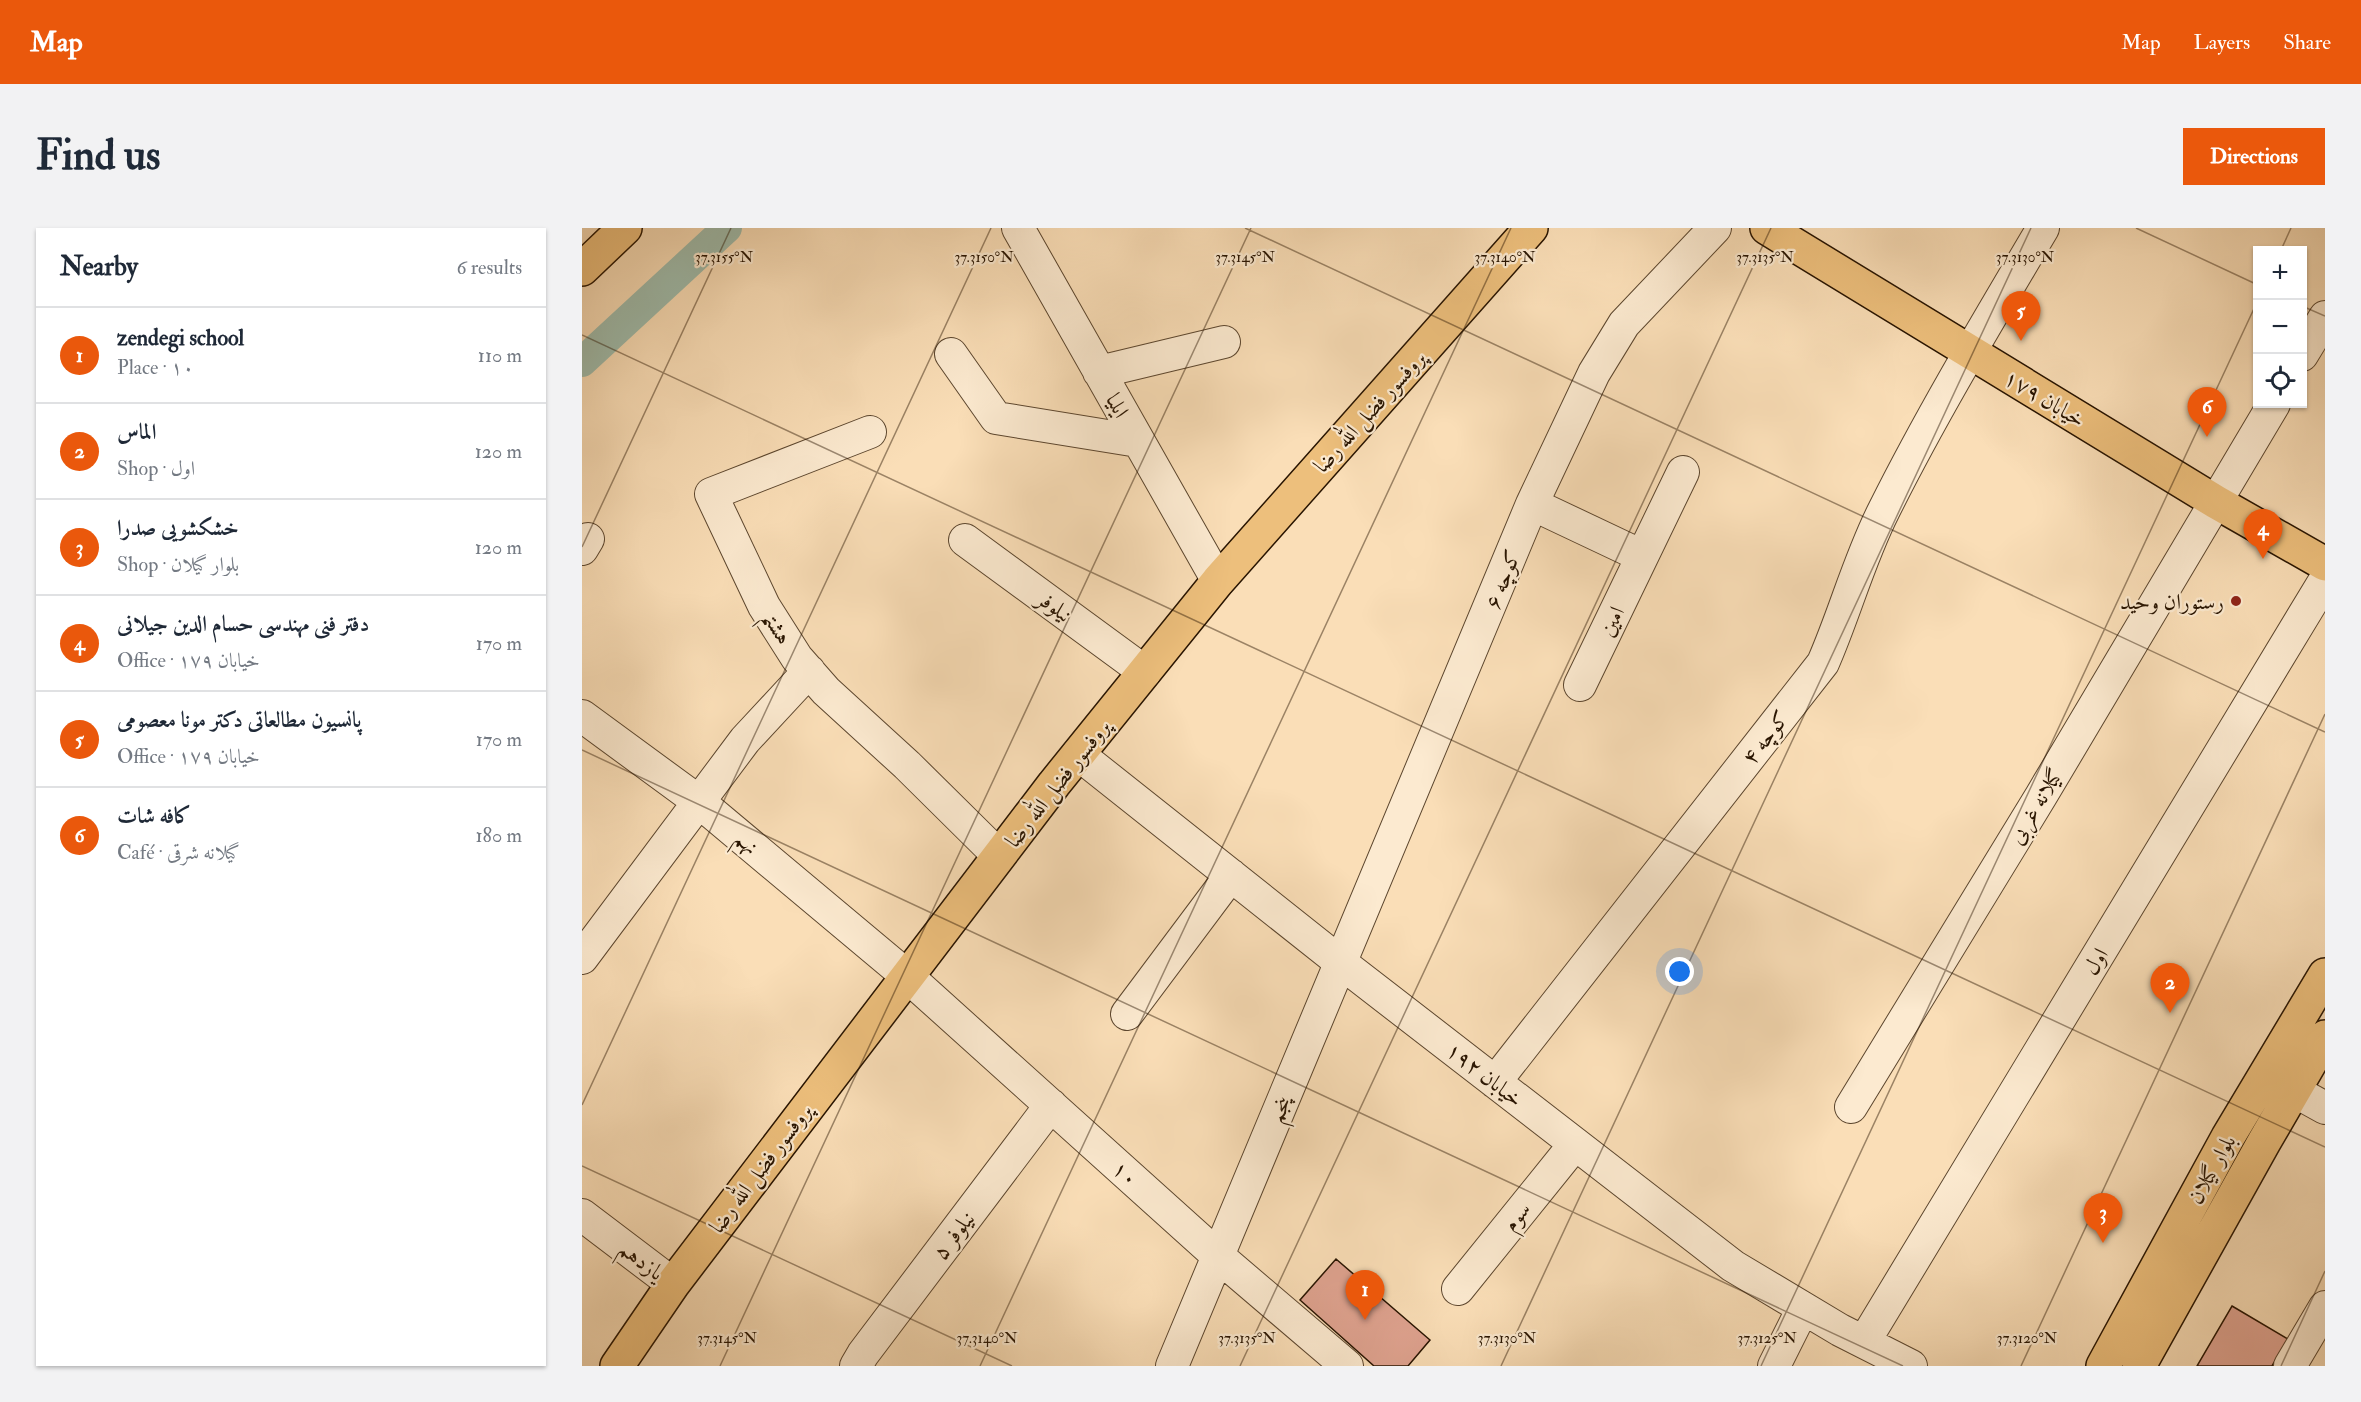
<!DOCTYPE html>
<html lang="en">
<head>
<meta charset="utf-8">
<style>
  body { margin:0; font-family:"IM FELL Double Pica",Amiri,serif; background:#f2f2f3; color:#1f2937 }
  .controls { position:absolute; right:18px; top:18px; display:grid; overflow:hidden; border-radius:0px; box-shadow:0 2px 4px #0004 }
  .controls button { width:54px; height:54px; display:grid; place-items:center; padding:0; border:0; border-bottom:2px solid #e0e1e3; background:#fff; color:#1f2937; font:30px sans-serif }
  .you { position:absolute; left:1098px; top:744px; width:21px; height:21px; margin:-15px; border:4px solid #fff; border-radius:50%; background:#1a73e8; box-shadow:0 0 0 9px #1a73e833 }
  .badge { display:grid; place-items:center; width:39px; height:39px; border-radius:50%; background:#ea580c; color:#fff; font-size:20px; font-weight:700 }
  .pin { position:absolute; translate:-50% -50px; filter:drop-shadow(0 2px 3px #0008) }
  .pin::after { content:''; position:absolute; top:32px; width:21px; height:18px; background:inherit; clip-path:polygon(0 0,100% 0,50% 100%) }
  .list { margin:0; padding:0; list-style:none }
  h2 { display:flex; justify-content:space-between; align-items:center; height:78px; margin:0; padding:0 24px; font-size:26px }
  h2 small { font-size:20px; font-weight:400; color:#747a83 }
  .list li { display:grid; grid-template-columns:39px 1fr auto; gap:18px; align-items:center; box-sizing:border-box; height:96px; padding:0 24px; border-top:2px solid #e0e1e3 }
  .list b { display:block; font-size:22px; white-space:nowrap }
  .list p { margin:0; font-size:20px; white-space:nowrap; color:#747a83 }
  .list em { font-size:20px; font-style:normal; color:#747a83 }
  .icon { flex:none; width:33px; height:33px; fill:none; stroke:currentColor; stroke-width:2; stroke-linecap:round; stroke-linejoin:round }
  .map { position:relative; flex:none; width:1743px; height:1138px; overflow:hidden; border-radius:0px }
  header { display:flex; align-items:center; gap:36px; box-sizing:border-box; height:84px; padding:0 30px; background:#ea580c; color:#fff }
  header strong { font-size:28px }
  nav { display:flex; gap:33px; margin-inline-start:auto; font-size:21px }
  .intro { display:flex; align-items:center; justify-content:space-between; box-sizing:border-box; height:144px; padding:0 36px }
  h1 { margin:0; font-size:42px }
  .button { padding:15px 27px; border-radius:0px; background:#ea580c; color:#fff; font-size:21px; font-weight:700 }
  main { display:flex; gap:36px; padding:0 36px }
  aside { flex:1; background:#fff; border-radius:0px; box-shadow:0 2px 4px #0004 }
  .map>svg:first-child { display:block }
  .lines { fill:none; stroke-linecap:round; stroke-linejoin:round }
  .canal { stroke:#9fbcac; stroke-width:30 }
  .building { fill:#dfa390; stroke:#281401; stroke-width:1.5 }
  .minor-casing { stroke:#5c462e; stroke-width:34 }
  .major-casing { stroke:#281401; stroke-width:36 }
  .minor { stroke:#fcead0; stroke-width:32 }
  .major { stroke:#edbf7c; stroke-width:33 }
  .ticks { fill:none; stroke:#281401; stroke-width:1.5; stroke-opacity:0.45 }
  .poi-dot { fill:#8f2418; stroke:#fcead0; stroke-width:2 }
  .labels { text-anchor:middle; stroke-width:4.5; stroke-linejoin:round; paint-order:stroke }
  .street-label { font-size:22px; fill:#281401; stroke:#fcead0 }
  .poi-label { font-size:22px; fill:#281401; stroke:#fcead0; text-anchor:end }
  .ticks-label { font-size:15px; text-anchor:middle; fill:#281401; stroke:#fcead0; stroke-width:4.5; stroke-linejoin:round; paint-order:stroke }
</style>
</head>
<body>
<header>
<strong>Map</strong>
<nav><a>Map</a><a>Layers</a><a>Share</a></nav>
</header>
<div class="intro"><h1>Find us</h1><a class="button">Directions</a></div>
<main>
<aside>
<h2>Nearby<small>6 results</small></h2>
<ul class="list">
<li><span class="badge">1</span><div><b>zendegi school</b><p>Place · ۱۰</p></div><em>110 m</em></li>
<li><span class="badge">2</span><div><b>الماس</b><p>Shop · اول</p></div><em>120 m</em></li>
<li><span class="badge">3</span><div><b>خشکشویی صدرا</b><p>Shop · بلوار گیلان</p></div><em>120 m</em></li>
<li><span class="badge">4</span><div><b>دفتر فنی مهندسی حسام‌ الدین جیلانی</b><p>Office · خیابان ۱۷۹</p></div><em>170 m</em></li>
<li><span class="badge">5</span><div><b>پانسیون مطالعاتی دکتر مونا معصومی</b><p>Office · خیابان ۱۷۹</p></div><em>170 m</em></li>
<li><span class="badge">6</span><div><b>کافه شات</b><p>Café · گیلانه شرقی</p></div><em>180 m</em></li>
</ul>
</aside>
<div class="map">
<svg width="1743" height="1138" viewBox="0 0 1743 1138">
  <rect width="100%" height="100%" fill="#fadeb7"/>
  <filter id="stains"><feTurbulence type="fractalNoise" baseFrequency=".00333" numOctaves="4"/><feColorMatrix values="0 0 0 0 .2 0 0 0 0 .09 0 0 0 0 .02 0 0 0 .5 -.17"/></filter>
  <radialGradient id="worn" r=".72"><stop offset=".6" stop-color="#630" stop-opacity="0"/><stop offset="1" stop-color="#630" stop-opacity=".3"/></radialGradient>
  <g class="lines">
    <path class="canal" d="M 0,134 L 145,0"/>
  </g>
  <path class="building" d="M 754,1031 L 848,1112 L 826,1138 L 792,1138 L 718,1072 Z
    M 1650,1078 L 1706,1111 L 1690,1138 L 1615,1138 Z"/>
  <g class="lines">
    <defs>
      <path id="minor" d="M 436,0 L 636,353
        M 369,126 L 414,190 L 556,213
        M 1720,127 L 1743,89
        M 517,144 L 642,114
        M 288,204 L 129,266 L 182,378 L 215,430 L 244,463 L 325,537 L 417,628
        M 950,276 L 1060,328
        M 383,312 L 563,444
        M 0,321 L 6,311
        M 998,457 L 1101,244
        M 0,488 L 116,573 L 325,748 L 636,1028 L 765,1138
        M 496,526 L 758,734 L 1151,1038 L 1258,1102 L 1329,1138
        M 0,730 L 163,512 L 227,443
        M 545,786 L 649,647
        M 1689,850 L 1743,880
        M 913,854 L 1241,435 C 1263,385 1277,331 1302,282 C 1350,186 1406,93 1461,0
        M 1269,879 L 1459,568 L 1692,176
        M 0,987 L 91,1056
        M 876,1061 L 993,916
        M 1282,1114 L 1743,352
        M 274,1138 L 281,1126 L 469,877
        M 590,1138 L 950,276 L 1012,145 L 1042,96 L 1133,0
        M 1192,1138 L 1221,1080
        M 1708,1138 L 1743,1079"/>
      <path id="major" d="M 1185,0 L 1634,274 L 1743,336
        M 0,41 L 43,0
        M 35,1138 L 91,1056 L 472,556 L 636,353 L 949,0
        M 1521,1138 L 1646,909 L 1743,747
        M 1557,1138 L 1682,914 L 1743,809"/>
    </defs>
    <use href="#minor" class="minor-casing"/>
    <use href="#major" class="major-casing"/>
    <use href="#minor" class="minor"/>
    <use href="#major" class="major"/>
  </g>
  <path class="ticks" d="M 663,0 L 1743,504M 1554,0 L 1676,57M 1699,22 L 1709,0M 1720,78 L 1743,88M 0,107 L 1743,919M 0,319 L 149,0M 0,522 L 1321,1138M 0,877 L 409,0M 0,938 L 430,1138M 138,1138 L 669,0M 398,1138 L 929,0M 658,1138 L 1189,0M 919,1138 L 1449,0M 1179,1138 L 1676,72M 1439,1138 L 1743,486M 1699,1138 L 1743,1043"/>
  <circle class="poi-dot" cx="1654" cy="373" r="6"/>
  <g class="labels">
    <g class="street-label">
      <text transform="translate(1463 170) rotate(31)" y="8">خیابان ۱۷۹</text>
      <text transform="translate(536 177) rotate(60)" y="8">ایلیا</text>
      <text transform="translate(787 183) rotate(-48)" y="8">پروفسور فضل الله رضا</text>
      <text transform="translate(920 351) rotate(-68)" y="8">کوچه ۶</text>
      <text transform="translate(473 378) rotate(36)" y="8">نیلوفر</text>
      <text transform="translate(1029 393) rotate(-64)" y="8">امین</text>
      <text transform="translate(196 399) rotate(58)" y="8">هشتم</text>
      <text transform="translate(1183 509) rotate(-52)" y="8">کوچه ۴</text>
      <text transform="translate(475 555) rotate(-52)" y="8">پروفسور فضل الله رضا</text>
      <text transform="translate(1453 578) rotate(-59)" y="8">گیلانه غربی</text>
      <text transform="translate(165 614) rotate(40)" y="8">نهم</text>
      <text transform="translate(1513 733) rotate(-59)" y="8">اول</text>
      <text transform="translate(903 846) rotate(38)" y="8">خیابان ۱۹۲</text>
      <text transform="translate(697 881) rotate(-67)" y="8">پنجم</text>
      <text transform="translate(178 940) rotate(-53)" y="8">پروفسور فضل الله رضا</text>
      <text transform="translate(1629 941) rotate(-61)" y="8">بلوار گیلان</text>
      <text transform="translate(544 945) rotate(42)" y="8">۱۰</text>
      <text transform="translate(934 988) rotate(-51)" y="8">سوم</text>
      <text transform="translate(371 1007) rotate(-53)" y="8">نیلوفر ۵</text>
      <text transform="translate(60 1032) rotate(37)" y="8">یازدهم</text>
    </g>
    <g class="poi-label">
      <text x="1642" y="381">رستوران وحید</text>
    </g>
  </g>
  <g class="ticks-label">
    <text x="142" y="34">37.3155°N</text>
    <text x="402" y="34">37.3150°N</text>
    <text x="663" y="34">37.3145°N</text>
    <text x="923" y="34">37.3140°N</text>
    <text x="1183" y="34">37.3135°N</text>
    <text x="1443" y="34">37.3130°N</text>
    <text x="145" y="1115">37.3145°N</text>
    <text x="405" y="1115">37.3140°N</text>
    <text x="665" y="1115">37.3135°N</text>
    <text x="925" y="1115">37.3130°N</text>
    <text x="1185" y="1115">37.3125°N</text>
    <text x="1445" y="1115">37.3120°N</text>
  </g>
  <rect width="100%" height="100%" filter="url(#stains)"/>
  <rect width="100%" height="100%" fill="url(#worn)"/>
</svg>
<div class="controls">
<button>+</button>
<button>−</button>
<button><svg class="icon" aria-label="locate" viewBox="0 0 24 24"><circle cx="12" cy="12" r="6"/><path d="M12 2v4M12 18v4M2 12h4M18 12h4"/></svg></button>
</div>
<div class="you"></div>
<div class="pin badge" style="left:783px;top:1092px">1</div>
<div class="pin badge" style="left:1588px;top:785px">2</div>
<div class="pin badge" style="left:1521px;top:1015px">3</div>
<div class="pin badge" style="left:1681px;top:331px">4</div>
<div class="pin badge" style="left:1439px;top:113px">5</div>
<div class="pin badge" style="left:1625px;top:209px">6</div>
</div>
</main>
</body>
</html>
